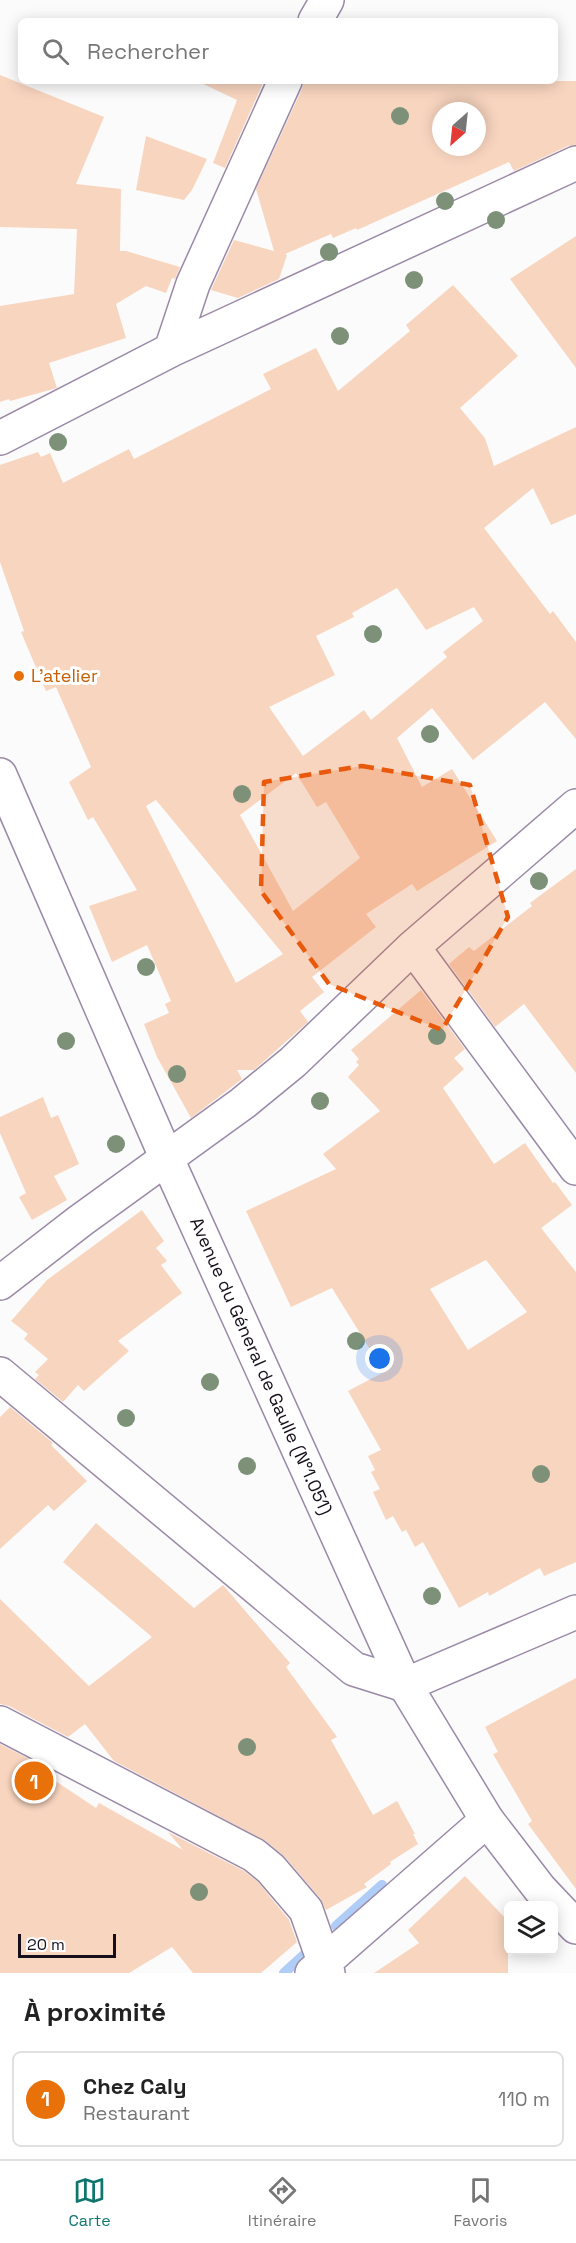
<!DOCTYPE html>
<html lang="fr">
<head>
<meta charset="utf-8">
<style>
  body { margin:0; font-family:"Space Grotesk",sans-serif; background:#f6f6f6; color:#222 }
  .controls { position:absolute; right:18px; bottom:18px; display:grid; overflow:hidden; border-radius:9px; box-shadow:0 3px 15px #0003 }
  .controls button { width:54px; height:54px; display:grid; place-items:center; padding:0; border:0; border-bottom:2px solid #e0e0e0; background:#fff; color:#222; font:30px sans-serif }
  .compass { position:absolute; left:432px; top:102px; width:54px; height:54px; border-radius:50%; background:#fff; box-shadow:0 3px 15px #0003; rotate:207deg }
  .scale { position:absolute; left:18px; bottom:15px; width:98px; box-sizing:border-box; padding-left:6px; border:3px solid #160f1b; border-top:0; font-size:16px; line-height:21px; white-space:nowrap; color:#160f1b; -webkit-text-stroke:4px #fff; paint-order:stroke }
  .you { position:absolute; left:380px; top:1359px; width:21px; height:21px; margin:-15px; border:4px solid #fff; border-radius:50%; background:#1a73e8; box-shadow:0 0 0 9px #1a73e833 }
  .badge { display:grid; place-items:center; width:39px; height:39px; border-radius:50%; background:#0f766e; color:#fff; font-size:20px; font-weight:700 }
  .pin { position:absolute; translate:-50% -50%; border:3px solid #fff; box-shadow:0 2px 6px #0006 }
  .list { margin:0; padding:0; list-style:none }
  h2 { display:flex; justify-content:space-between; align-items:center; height:78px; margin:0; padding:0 24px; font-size:26px }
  h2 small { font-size:20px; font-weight:400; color:#767676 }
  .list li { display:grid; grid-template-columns:39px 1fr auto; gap:18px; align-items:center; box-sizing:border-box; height:96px; margin:0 12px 12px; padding:0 12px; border:2px solid #e0e0e0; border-radius:9px }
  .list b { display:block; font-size:22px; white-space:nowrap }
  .list p { margin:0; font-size:20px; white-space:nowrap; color:#767676 }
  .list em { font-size:20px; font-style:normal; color:#767676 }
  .icon { flex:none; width:33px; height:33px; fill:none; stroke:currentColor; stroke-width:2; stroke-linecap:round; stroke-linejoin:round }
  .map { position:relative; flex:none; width:576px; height:1973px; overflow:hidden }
  .search { position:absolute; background:#fff; box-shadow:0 3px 15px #0003; left:18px; right:18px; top:18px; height:66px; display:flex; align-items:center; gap:15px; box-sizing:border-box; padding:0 21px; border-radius:9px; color:#767676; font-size:22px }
  .sheet { height:186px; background:#fff }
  nav { display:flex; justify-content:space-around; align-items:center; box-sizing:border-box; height:84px; border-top:2px solid #e0e0e0; background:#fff; font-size:16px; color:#767676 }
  nav a { display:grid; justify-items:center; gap:3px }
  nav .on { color:#0f766e }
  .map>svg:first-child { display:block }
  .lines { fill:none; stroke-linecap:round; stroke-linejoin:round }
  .stream { stroke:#afcdf6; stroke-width:10 }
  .building { fill:#f8d5bf; fill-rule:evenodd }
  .minor-casing { stroke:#9a89a7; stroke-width:36 }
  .major-casing { stroke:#9a89a7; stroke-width:36 }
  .minor { stroke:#fff; stroke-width:33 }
  .major { stroke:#fff; stroke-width:33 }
  .tree { fill:#7c9178 }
  .marked { fill:#e8590c; fill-opacity:0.2; stroke:#e8590c; stroke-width:4.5; stroke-dasharray:12 8; stroke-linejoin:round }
  .food-dot { fill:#e8710a; stroke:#fff; stroke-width:2 }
  .labels { text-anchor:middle; stroke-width:6; stroke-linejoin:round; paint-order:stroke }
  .food-label { font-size:18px; fill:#c56008; stroke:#fff; text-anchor:start }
  .street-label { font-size:18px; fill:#160f1b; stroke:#fff }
</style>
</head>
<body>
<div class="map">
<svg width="576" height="1973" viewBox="0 0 576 1973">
  <rect width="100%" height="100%" fill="#fbfbfb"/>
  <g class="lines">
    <path class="stream" d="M 336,1926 L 382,1885
      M 284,1973 L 315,1945"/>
  </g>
  <path class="building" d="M 0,75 L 104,117 L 76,184 L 121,189 L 120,251 L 126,251 L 180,267 L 175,279 L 172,278 L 166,293 L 146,286 L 116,304 L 126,338 L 49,363 L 57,388 L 10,401 L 9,399 L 0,402 L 0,306 L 74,294 L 77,229 L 0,227 Z
    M 197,81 L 264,81 L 225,168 L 213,163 L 237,100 Z
    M 303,81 L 576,81 L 576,145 L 568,146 L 514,171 L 509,162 L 357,230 L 356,228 L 333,238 L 331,234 L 285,254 L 287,255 L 279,279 L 238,298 L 211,290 L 234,240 L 274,251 L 256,189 L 302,89 ZM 441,111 L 477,111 L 477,147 L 441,147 Z
    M 146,136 L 207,159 L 192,190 L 184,200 L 136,190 Z
    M 576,236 L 576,368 L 510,279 Z
    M 453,285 L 518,356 L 460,408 L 485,438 L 494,466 L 576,427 L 576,514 L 551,525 L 533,488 L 484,528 L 550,614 L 553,611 L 576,642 L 576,739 L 545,702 L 473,760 L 432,708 L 397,738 L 422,787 L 452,769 L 497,841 L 417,891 L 412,884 L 366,914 L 376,927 L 312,977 L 324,992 L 300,1011 L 308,1022 L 254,1070 L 237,1070 L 242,1079 L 191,1118 L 157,1057 L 144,1024 L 169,1013 L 165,1004 L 171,1001 L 147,945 L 112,962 L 89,906 L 137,890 L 93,817 L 88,820 L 69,782 L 91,767 L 56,687 L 46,691 L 21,632 L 24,631 L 0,562 L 0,465 L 38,452 L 41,457 L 50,453 L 63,483 L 129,449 L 134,459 L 271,389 L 263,374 L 316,348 L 338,391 L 410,331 L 406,325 ZM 397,588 L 426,630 L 474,607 L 483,621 L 443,652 L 447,657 L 371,720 L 364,710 L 303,756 L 269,707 L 335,675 L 316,636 L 354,617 L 352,613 ZM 296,773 L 317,807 L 326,802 L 360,858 L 293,911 L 240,815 ZM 156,800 L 283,954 L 236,983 L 146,806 Z
    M 576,869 L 576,1073 L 524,1004 L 495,1027 L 449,964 L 469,947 L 474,951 L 532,906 L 530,903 Z
    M 421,990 L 465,1049 L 454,1058 L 464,1069 L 443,1088 L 494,1164 L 525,1143 L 553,1183 L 555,1182 L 572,1205 L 541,1228 L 576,1272 L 576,1562 L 544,1576 L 540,1568 L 489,1596 L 488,1592 L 459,1608 L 423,1542 L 415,1547 L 406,1530 L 402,1532 L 393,1516 L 386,1520 L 373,1492 L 380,1489 L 371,1472 L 375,1470 L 368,1456 L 381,1450 L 348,1391 L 384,1372 L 332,1288 L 291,1307 L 246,1211 L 336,1169 L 323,1154 L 380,1111 L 348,1077 L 359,1065 L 356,1062 L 359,1059 L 351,1050 ZM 486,1260 L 527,1312 L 468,1350 L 430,1289 Z
    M 43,1097 L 51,1118 L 58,1115 L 79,1164 L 54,1176 L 67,1200 L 32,1220 L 19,1197 L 26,1193 L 0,1133 L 0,1117 Z
    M 142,1210 L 164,1241 L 156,1248 L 167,1261 L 161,1265 L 182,1293 L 118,1341 L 129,1351 L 84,1391 L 78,1385 L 63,1402 L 35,1379 L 39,1375 L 35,1372 L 48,1359 L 24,1339 L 28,1334 L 11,1321 L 47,1280 Z
    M 10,1407 L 53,1443 L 51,1445 L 87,1481 L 54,1511 L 48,1505 L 0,1549 L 0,1417 Z
    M 96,1523 L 194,1608 L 223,1585 L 290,1663 L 286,1667 L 337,1737 L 331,1740 L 373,1815 L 397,1801 L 415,1834 L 413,1834 L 418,1844 L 390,1862 L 391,1864 L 364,1884 L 367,1887 L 326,1910 L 320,1898 L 285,1857 L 266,1841 L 114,1761 L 85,1724 L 68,1737 L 9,1706 L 0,1704 L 0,1599 L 89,1686 L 152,1637 L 63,1562 Z
    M 576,1678 L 576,1889 L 528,1824 L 532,1821 L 493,1754 L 498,1752 L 485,1727 Z
    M 0,1744 L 37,1763 L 33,1766 L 96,1808 L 99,1803 L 183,1850 L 168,1832 L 244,1871 L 258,1882 L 289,1920 L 297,1942 L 261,1973 L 193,1973 L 172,1947 L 129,1973 L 0,1973 Z
    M 465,1876 L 508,1921 L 508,1973 L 374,1973 L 419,1943 L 408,1930 Z"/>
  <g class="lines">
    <defs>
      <path id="minor" d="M 315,21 L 327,0
        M 171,350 L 193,284 L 285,81
        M 0,438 L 171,350 L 576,163
        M 413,947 L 576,1168
        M 0,1283 L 80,1221 L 243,1103 L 293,1062 L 413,947 L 576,806
        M 0,1374 L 354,1669 L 405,1685 L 576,1612
        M 0,1723 L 254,1855 L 271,1869 L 306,1910 L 328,1973
        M 312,1973 L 487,1820"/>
      <path id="major" d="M 0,775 L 167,1159 L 405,1685 L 487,1820 L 540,1889 L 576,1927"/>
    </defs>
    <use href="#minor" class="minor-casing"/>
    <use href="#major" class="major-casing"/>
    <use href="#minor" class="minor"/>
    <use href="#major" class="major"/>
  </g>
  <g class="tree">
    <circle cx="400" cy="116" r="9"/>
    <circle cx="445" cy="201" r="9"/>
    <circle cx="496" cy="220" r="9"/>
    <circle cx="329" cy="252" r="9"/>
    <circle cx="414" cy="280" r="9"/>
    <circle cx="340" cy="336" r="9"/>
    <circle cx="58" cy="442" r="9"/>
    <circle cx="373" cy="634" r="9"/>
    <circle cx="430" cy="734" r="9"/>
    <circle cx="242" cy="794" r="9"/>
    <circle cx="539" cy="881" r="9"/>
    <circle cx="146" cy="967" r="9"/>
    <circle cx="437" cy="1036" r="9"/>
    <circle cx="66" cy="1041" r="9"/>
    <circle cx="177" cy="1074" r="9"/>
    <circle cx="320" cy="1101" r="9"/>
    <circle cx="116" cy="1144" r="9"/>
    <circle cx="356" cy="1341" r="9"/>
    <circle cx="210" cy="1382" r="9"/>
    <circle cx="126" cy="1418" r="9"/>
    <circle cx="247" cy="1466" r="9"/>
    <circle cx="541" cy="1474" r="9"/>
    <circle cx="432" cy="1596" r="9"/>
    <circle cx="247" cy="1747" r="9"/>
    <circle cx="199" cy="1892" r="9"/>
  </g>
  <path class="marked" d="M 362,766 L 470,785 L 508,917 L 442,1030 L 329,984 L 261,891 L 264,782 Z"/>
  <circle class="food-dot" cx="19" cy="676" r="6"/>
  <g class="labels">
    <g class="food-label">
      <text x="31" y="682">L'atelier</text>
    </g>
    <g class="street-label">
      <text transform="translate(261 1366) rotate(66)" y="6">Avenue du Géneral de Gaulle (N°1.051)</text>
    </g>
  </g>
</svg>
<div class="controls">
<button><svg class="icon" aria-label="layers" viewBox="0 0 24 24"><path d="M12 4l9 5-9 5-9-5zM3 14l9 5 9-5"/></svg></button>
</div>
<svg class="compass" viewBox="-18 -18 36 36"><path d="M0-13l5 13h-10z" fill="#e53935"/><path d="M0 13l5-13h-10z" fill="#767676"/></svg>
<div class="scale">20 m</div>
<div class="you"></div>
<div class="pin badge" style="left:34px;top:1781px;background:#e8710a">1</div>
<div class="search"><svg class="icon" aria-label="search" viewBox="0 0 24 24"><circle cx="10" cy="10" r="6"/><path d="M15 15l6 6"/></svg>Rechercher</div>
</div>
<section class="sheet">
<h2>À proximité<small></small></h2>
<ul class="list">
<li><span class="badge" style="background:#e8710a">1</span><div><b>Chez Caly</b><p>Restaurant</p></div><em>110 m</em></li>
</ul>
</section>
<nav>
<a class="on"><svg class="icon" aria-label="map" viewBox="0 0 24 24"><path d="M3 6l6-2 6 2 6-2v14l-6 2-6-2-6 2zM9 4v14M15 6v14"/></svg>Carte</a>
<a><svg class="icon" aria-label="directions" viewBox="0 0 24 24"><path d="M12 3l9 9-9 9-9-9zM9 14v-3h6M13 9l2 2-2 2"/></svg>Itinéraire</a>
<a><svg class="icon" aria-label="saved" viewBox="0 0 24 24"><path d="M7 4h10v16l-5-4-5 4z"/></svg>Favoris</a>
</nav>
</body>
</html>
